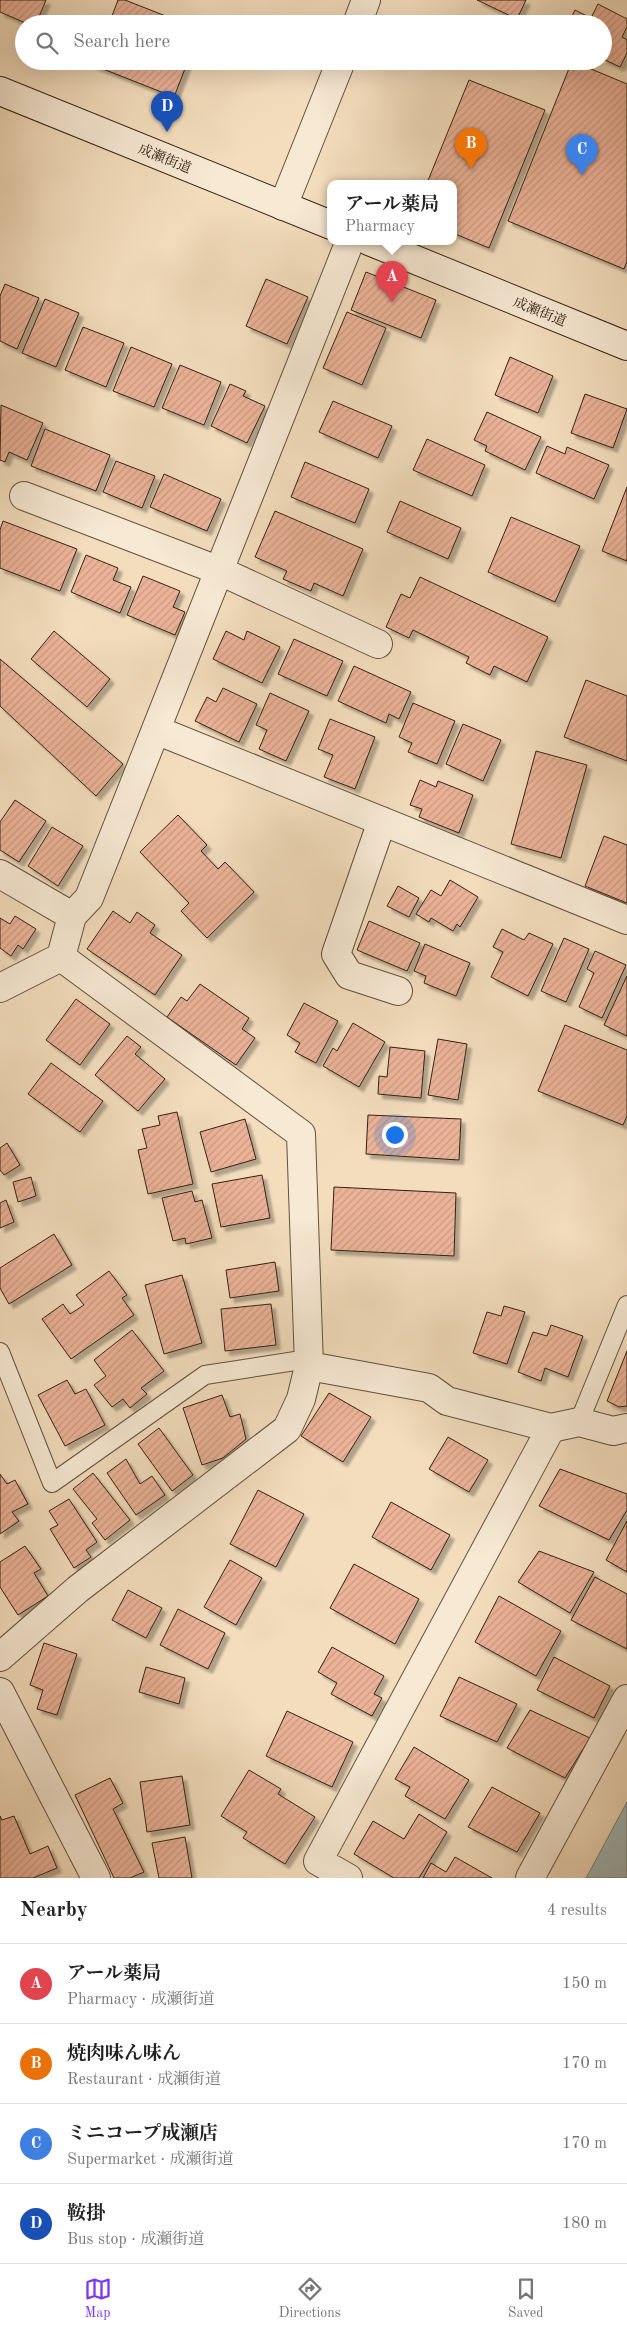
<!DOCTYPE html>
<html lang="en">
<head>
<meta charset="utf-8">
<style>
  body { margin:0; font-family:"Old Standard TT","Noto Serif JP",serif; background:#f2f2f2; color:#222 }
  .you { position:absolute; left:394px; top:1134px; width:18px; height:18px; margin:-12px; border:4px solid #fff; border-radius:50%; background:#1a73e8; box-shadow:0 0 0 8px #1a73e833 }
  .badge { display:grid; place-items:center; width:32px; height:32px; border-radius:50%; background:#7c3aed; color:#fff; font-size:16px; font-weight:700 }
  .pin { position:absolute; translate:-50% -41px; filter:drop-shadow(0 1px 2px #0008) }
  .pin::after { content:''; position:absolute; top:26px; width:18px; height:15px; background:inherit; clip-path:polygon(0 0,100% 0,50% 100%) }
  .popup { position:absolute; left:327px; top:180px; width:130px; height:65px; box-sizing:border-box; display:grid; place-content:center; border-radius:10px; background:#fff; filter:drop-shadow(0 1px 4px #0005); font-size:16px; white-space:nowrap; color:#767676 }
  .popup b { font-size:19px; color:#222 }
  .popup::after { content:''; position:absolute; left:50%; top:100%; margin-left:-10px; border:10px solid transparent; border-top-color:#fff }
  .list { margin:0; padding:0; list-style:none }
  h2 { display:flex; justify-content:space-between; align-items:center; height:65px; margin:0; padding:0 20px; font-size:21px }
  h2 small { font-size:16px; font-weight:400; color:#767676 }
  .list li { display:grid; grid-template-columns:32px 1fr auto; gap:15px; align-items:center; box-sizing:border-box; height:80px; padding:0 20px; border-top:1px solid #e0e0e0 }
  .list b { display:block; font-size:19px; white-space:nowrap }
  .list p { margin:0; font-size:16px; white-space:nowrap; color:#767676 }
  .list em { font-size:16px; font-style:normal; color:#767676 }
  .icon { flex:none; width:28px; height:28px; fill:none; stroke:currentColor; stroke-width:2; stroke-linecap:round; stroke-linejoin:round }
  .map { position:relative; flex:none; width:627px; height:1878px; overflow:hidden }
  .search { position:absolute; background:#fff; box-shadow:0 5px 20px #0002; left:15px; right:15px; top:15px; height:55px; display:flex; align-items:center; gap:12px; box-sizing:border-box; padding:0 18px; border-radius:28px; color:#767676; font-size:19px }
  .sheet { height:385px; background:#fff }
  nav { display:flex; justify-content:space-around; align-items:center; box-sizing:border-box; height:70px; border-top:1px solid #e0e0e0; background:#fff; font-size:14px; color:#767676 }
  nav a { display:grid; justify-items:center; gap:2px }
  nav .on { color:#7c3aed }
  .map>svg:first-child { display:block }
  .water { fill:#9fbabb; stroke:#737d78 }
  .building { fill:url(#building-hatch); stroke:#322213; filter:url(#shadow) }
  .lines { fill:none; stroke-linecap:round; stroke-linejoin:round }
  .service-casing { stroke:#62513e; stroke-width:20 }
  .minor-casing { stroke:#62513e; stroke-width:30 }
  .secondary-casing { stroke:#322213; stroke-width:30 }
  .service { stroke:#f7e9d4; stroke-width:18 }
  .minor { stroke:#f7e9d4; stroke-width:28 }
  .secondary { stroke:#f7e9d4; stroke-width:28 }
  .labels { text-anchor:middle; stroke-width:4; stroke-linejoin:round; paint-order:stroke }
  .street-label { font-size:14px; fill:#322213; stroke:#f7e9d4 }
</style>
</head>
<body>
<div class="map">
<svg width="627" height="1878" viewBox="0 0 627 1878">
  <defs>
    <pattern id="building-hatch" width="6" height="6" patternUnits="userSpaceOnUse" patternTransform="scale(1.25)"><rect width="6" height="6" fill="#ecb399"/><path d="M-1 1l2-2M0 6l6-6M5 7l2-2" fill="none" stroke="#cb9a83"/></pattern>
    <filter id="shadow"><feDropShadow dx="4.5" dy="4.5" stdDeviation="1" flood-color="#0004"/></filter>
  </defs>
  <rect width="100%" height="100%" fill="#f3ddbd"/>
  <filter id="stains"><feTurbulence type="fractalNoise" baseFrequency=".004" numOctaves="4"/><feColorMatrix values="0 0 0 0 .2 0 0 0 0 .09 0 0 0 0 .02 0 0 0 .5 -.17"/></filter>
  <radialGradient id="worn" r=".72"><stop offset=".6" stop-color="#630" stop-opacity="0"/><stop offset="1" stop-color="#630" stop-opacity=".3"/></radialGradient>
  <path class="water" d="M 627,1802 L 627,1878 L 586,1878 L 591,1869 Z"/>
  <path class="building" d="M 0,0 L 46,0 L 36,24 L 28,24 L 0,12 Z
    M 118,0 L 125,0 L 186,24 L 109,24 Z
    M 477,0 L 526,0 L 517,19 Z
    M 598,4 L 627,19 L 627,27 L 622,37 L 627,40 L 627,53 L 620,67 L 603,59 L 603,24 L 568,24 L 575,10 L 591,18 Z
    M 95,61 L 188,61 L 174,97 L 93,65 Z
    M 572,61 L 627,84 L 627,261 L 624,269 L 508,221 Z
    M 469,80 L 545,110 L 489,248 L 453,233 L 453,183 L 427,183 Z
    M 366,272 L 436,300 L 421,338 L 351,310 Z
    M 266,279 L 308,297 L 287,344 L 246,326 Z
    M 5,284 L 39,298 L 17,349 L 0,341 L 0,296 Z
    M 45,299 L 79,313 L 56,367 L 22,353 Z
    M 347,312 L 386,328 L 362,385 L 323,368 Z
    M 83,327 L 124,343 L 106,387 L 65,370 Z
    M 131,347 L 172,364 L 154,407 L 113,391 Z
    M 510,357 L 553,376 L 538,413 L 495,395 Z
    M 180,365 L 221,382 L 204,425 L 162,408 Z
    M 230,384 L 246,391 L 243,396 L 265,406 L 247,443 L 211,426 Z
    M 585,394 L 627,409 L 613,448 L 571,433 Z
    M 333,401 L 392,426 L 378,458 L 319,432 Z
    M 1,405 L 43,423 L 27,460 L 9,452 L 5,462 L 0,460 Z
    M 487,412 L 541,437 L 525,470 L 485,451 L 487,446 L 474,440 Z
    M 45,429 L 110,455 L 96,491 L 31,466 Z
    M 427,439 L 485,465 L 472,496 L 413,470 Z
    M 547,446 L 565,454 L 567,447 L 609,465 L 594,499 L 536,473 Z
    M 116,461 L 155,476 L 142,508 L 103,492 Z
    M 305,462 L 369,489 L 355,523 L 291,497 Z
    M 164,474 L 221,499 L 207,531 L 150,507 Z
    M 627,487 L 627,561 L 602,551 Z
    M 400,501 L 461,528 L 448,559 L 387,532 Z
    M 275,511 L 363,549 L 343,596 L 314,583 L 311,591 L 283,579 L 287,571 L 255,557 Z
    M 511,517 L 580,546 L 555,602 L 488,572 Z
    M 3,521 L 77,549 L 60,591 L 0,568 L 0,530 Z
    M 86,555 L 118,568 L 113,580 L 131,587 L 120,613 L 71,592 Z
    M 143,576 L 180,591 L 173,607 L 185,612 L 175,635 L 127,615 Z
    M 420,577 L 548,637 L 527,682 L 494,666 L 490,675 L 466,663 L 469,657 L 413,630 L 409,638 L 386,627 L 401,594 L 410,598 Z
    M 54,631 L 110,679 L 87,707 L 31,659 Z
    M 226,631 L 244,640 L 247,631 L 280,647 L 262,683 L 213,659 Z
    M 294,639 L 343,661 L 327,696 L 278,674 Z
    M 0,659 L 123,764 L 96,796 L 0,706 Z
    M 354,666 L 411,692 L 399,719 L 389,714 L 386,723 L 338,701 Z
    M 586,680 L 627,696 L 627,761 L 564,737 Z
    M 223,688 L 257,704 L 239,742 L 195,721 L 207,697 L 216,702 Z
    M 270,693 L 309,711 L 286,761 L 259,749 L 267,730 L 256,725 Z
    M 413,703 L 455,721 L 437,764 L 408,752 L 412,743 L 399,737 Z
    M 330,719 L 375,737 L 355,789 L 324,777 L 333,755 L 318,749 Z
    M 463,724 L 501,740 L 483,781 L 446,764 Z
    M 536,751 L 587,765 L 561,858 L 511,844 Z
    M 420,780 L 436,787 L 438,781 L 473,795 L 459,833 L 419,817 L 422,809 L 410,805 Z
    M 15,800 L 46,821 L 19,862 L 0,850 L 0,822 Z
    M 178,815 L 207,845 L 201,851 L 218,869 L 225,862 L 254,892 L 207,938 L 181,911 L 189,903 L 140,852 Z
    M 52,827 L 83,846 L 58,886 L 28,866 Z
    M 604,836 L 627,845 L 627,903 L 585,886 Z
    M 450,880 L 478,897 L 460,927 L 457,924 L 453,931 L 431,918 L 429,922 L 416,914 L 431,890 L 441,896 Z
    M 398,886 L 419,898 L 409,917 L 387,906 Z
    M 113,911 L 130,923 L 137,912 L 155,925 L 150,933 L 182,955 L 155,995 L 87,949 Z
    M 15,916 L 36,929 L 23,949 L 18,945 L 11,956 L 0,948 L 0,918 L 10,924 Z
    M 369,921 L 420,943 L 407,971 L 357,950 Z
    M 502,929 L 524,940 L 529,933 L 553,944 L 528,996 L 491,977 L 503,952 L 493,947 Z
    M 564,938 L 589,949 L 566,1002 L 541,991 Z
    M 425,944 L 470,963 L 456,996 L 424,983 L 426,976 L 414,971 Z
    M 595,951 L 626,965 L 602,1018 L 579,1007 L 594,973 L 587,969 Z
    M 627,976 L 627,1036 L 604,1025 Z
    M 200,984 L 249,1018 L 242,1029 L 255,1038 L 236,1065 L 167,1017 L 181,997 L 187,1001 Z
    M 76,999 L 110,1024 L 80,1065 L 46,1040 Z
    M 304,1003 L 338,1021 L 316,1063 L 295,1052 L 300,1043 L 287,1035 Z
    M 353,1023 L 385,1042 L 359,1087 L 323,1066 L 333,1048 L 337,1051 Z
    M 565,1025 L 627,1050 L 627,1116 L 623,1125 L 538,1091 Z
    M 127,1036 L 141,1047 L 135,1054 L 165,1079 L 138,1111 L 95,1075 Z
    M 438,1039 L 467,1044 L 458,1100 L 428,1095 Z
    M 390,1047 L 425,1051 L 421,1098 L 378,1094 L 379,1076 L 387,1077 Z
    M 51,1063 L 103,1101 L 80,1132 L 28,1094 Z
    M 177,1112 L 193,1184 L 148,1194 L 138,1150 L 147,1148 L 142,1129 L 160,1125 L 158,1116 Z
    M 368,1115 L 461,1119 L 459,1160 L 366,1154 Z
    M 245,1119 L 256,1159 L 211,1172 L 200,1132 Z
    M 7,1143 L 20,1165 L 4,1175 L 0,1170 L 0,1148 Z
    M 262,1175 L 270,1218 L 221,1227 L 212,1184 Z
    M 31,1177 L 36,1196 L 18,1202 L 13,1182 Z
    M 334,1187 L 456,1193 L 454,1256 L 331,1250 Z
    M 192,1191 L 195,1202 L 202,1200 L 212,1238 L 186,1244 L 185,1238 L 173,1241 L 162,1198 Z
    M 6,1200 L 14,1222 L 0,1228 L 0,1203 Z
    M 54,1234 L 72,1265 L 9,1304 L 0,1288 L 0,1268 Z
    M 275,1262 L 279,1291 L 230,1298 L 226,1270 Z
    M 109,1271 L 127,1295 L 122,1298 L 134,1315 L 71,1359 L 42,1319 L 63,1304 L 70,1314 L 84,1305 L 76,1295 Z
    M 182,1275 L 202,1343 L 164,1354 L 145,1285 Z
    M 271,1304 L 276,1345 L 225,1351 L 221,1309 Z
    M 504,1306 L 525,1312 L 507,1364 L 473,1353 L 487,1312 L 501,1316 Z
    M 551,1325 L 583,1336 L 568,1377 L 545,1368 L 541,1381 L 518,1372 L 533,1332 L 547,1336 Z
    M 132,1330 L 164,1371 L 141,1388 L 147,1394 L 130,1408 L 123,1399 L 112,1407 L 94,1385 L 106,1376 L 94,1360 Z
    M 627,1351 L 627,1406 L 619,1407 L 607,1401 Z
    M 67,1380 L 75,1394 L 86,1389 L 105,1425 L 65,1446 L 38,1395 Z
    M 329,1393 L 371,1417 L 343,1462 L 301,1436 Z
    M 222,1395 L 230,1417 L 240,1414 L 246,1439 L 223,1458 L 202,1465 L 183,1408 Z
    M 159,1428 L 193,1475 L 172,1491 L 138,1444 Z
    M 448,1437 L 488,1460 L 469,1492 L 429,1469 Z
    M 126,1459 L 140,1484 L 152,1476 L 165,1495 L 136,1515 L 107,1473 Z
    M 560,1469 L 627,1494 L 627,1510 L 609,1540 L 539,1506 Z
    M 93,1473 L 130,1520 L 105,1540 L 92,1523 L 97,1519 L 73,1489 Z
    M 0,1474 L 7,1484 L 15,1480 L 28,1504 L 12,1512 L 19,1521 L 0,1534 Z
    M 258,1490 L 304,1514 L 276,1567 L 230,1544 Z
    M 69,1499 L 97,1542 L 86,1550 L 91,1557 L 74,1568 L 50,1529 L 58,1525 L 49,1511 Z
    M 391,1502 L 450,1535 L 431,1570 L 372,1537 Z
    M 627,1521 L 627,1572 L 606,1560 Z
    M 25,1546 L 41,1569 L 34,1573 L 48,1596 L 18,1615 L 0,1587 L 0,1562 Z
    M 539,1551 L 594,1572 L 570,1613 L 518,1582 Z
    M 230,1560 L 262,1578 L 236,1625 L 204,1607 Z
    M 354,1564 L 419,1599 L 395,1644 L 330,1608 Z
    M 595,1577 L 627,1594 L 627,1649 L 571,1620 Z
    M 128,1590 L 162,1608 L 146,1638 L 112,1620 Z
    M 499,1596 L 561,1631 L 536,1676 L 475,1642 Z
    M 178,1609 L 225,1633 L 208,1669 L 160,1645 Z
    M 44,1643 L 77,1654 L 57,1715 L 37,1709 L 43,1690 L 30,1685 Z
    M 332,1647 L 384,1676 L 374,1694 L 382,1698 L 372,1716 L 331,1694 L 337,1683 L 318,1672 Z
    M 554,1657 L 610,1686 L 594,1718 L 537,1690 Z
    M 146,1667 L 185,1678 L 179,1704 L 139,1692 Z
    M 459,1677 L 517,1704 L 497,1742 L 440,1716 Z
    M 530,1710 L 590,1738 L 565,1778 L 507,1748 Z
    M 287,1711 L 353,1742 L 332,1787 L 266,1756 Z
    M 414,1747 L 469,1780 L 445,1819 L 405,1796 L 410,1787 L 395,1779 Z
    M 249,1770 L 281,1789 L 278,1794 L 315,1817 L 285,1864 L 243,1838 L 247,1832 L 221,1816 Z
    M 182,1776 L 190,1825 L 147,1832 L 140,1782 Z
    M 110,1778 L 123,1803 L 113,1809 L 144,1872 L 130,1878 L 114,1878 L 75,1795 Z
    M 492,1787 L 540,1813 L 517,1852 L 468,1827 Z
    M 419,1814 L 447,1832 L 419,1878 L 394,1878 L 354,1854 L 373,1821 L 404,1839 Z
    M 0,1816 L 2,1820 L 14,1816 L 30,1854 L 48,1846 L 57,1868 L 33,1878 L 0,1878 Z
    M 185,1837 L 192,1878 L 159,1878 L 152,1843 Z
    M 455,1857 L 492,1878 L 423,1878 L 431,1863 L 446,1872 Z"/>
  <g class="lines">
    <defs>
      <path id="service" d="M 0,1352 L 52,1483 L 205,1375 L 308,1359
        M 579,1422 L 627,1305"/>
      <path id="minor" d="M 357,24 L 366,0
        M 283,206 L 341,61
        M 24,496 L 220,571 L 378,644
        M 156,730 L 627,920
        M 382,821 L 336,954 L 349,975 L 398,991
        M 0,874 L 72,916
        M 0,988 L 61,957 L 72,916 L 89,898 L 350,241
        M 309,1366 L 429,1388 L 447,1401 L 551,1428 L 579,1422 L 613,1431 L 627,1428
        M 0,1657 L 78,1589 L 287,1429 L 301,1399 L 309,1366 L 301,1134 L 61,957
        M 0,1692 L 96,1878
        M 348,1878 L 318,1861 L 551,1428
        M 530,1878 L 627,1699"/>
      <path id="secondary" d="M 0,91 L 331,225
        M 369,241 L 627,346"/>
    </defs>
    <use href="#service" class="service-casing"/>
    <use href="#minor" class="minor-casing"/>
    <use href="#secondary" class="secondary-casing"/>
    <use href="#service" class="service"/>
    <use href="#minor" class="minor"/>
    <use href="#secondary" class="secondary"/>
  </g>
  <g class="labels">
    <g class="street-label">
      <text transform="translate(165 158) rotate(22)" y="5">成瀬街道</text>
      <text transform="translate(540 311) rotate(22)" y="5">成瀬街道</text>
    </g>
  </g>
  <rect width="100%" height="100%" filter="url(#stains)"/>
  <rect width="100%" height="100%" fill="url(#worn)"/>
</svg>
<div class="you"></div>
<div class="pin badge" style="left:392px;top:302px;background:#e0444e">A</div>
<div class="popup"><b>アール薬局</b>Pharmacy</div>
<div class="pin badge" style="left:471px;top:169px;background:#e8710a">B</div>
<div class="pin badge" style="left:582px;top:175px;background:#3f7fe0">C</div>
<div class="pin badge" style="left:167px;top:132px;background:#1a4fb4">D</div>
<div class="search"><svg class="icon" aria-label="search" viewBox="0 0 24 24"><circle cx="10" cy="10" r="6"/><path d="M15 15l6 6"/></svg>Search here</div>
</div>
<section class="sheet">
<h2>Nearby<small>4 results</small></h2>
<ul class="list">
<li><span class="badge" style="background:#e0444e">A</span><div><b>アール薬局</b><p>Pharmacy · 成瀬街道</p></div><em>150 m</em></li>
<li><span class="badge" style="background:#e8710a">B</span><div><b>焼肉味ん味ん</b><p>Restaurant · 成瀬街道</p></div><em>170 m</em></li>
<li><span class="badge" style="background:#3f7fe0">C</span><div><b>ミニコープ成瀬店</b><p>Supermarket · 成瀬街道</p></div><em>170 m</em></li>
<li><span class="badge" style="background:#1a4fb4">D</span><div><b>鞍掛</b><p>Bus stop · 成瀬街道</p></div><em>180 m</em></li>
</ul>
</section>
<nav>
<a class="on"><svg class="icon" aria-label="map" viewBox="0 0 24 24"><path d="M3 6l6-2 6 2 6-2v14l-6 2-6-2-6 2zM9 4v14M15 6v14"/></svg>Map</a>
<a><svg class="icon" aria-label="directions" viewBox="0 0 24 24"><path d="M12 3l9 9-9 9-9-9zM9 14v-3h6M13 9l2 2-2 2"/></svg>Directions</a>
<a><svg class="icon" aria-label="saved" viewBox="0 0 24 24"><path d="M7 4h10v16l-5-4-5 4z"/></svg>Saved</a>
</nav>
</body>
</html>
